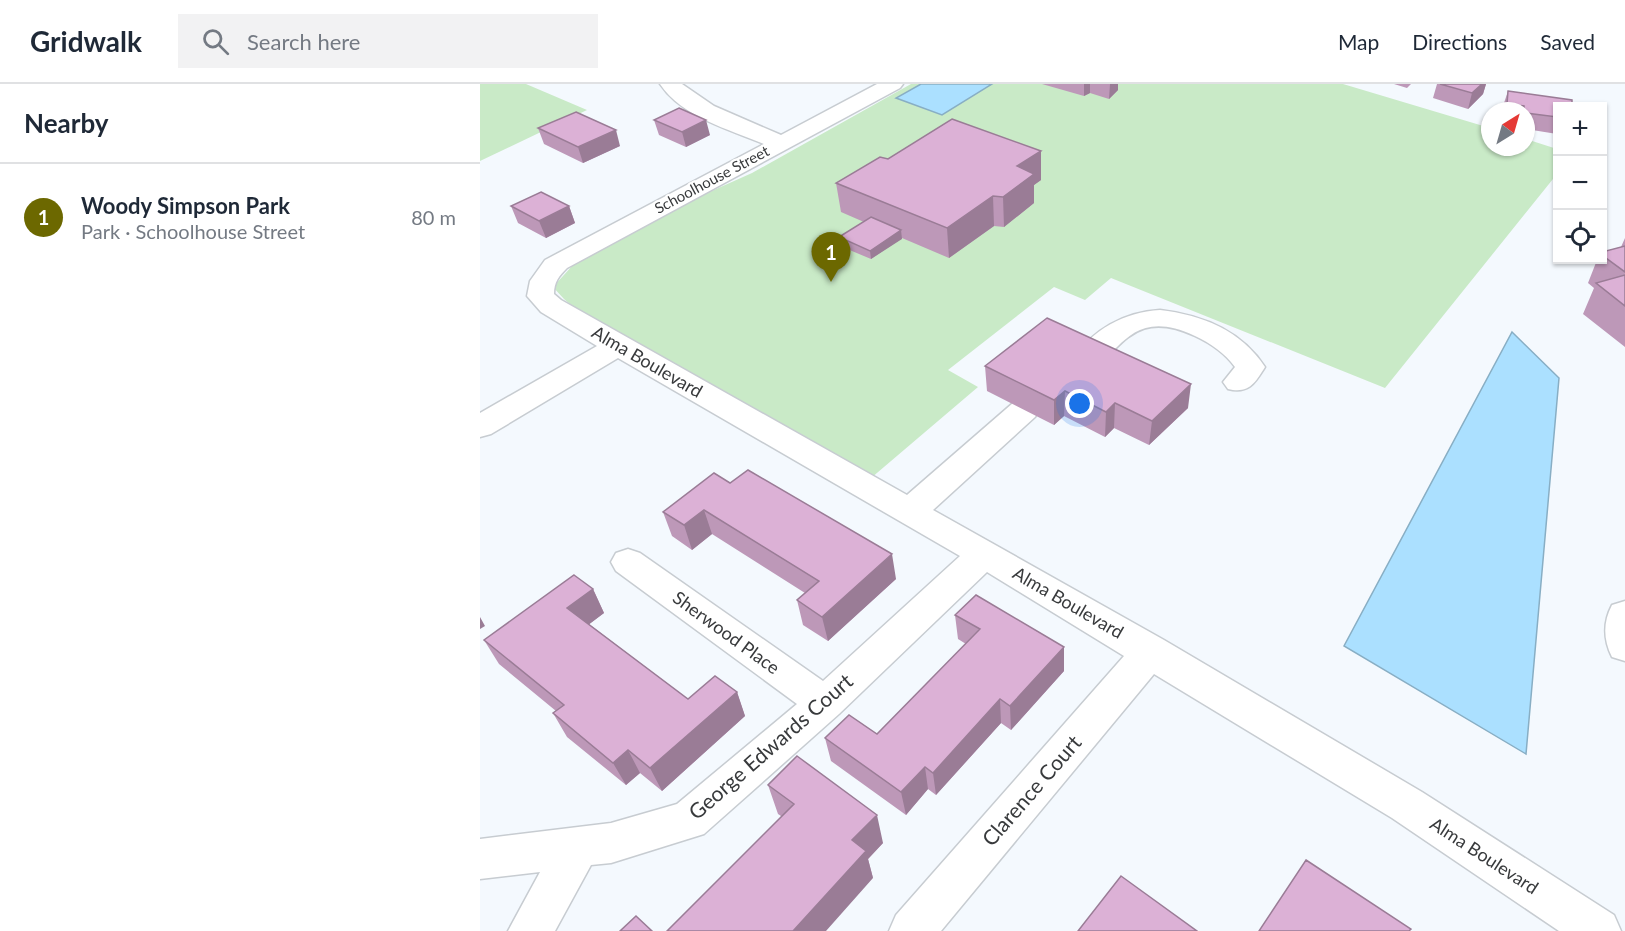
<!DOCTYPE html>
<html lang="en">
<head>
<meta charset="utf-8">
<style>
  body { margin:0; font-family:Lato,sans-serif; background:#f2f2f3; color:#1f2937 }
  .controls { position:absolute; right:18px; top:18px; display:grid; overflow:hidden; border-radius:0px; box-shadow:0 2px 4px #0004 }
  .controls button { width:54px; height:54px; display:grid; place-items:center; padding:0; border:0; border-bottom:2px solid #e0e1e3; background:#fff; color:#1f2937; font:30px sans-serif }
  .compass { position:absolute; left:1001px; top:18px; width:54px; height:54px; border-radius:50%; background:#fff; box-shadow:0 2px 4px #0004; rotate:37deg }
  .you { position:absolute; left:600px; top:320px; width:21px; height:21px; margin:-15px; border:4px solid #fff; border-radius:50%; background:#1a73e8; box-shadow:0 0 0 9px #1a73e833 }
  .badge { display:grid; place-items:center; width:39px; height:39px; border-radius:50%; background:#6c6800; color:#fff; font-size:20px; font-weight:700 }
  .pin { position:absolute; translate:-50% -50px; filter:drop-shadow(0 2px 3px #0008) }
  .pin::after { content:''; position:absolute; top:32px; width:21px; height:18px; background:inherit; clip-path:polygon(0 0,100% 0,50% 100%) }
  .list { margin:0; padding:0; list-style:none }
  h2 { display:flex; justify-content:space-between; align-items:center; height:78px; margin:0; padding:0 24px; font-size:26px }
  h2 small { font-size:20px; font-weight:400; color:#747a83 }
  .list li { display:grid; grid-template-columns:39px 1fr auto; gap:18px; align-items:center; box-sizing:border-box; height:108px; padding:0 24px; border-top:2px solid #e0e1e3 }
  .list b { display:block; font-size:22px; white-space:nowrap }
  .list p { margin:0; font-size:20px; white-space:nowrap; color:#747a83 }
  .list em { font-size:20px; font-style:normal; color:#747a83 }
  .icon { flex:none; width:33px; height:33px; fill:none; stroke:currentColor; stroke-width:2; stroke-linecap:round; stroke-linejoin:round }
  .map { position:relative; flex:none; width:1145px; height:847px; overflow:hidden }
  header { display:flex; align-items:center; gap:36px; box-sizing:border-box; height:84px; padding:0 30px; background:#fff; border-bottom:2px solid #e0e1e3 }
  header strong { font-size:28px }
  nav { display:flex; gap:33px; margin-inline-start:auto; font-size:21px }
  .search { width:420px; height:54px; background:#f2f2f3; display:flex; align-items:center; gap:15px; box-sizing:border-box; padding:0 21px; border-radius:0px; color:#747a83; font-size:22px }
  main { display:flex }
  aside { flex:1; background:#fff }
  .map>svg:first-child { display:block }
  .green { fill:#c9eac7 }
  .water { fill:#abe0ff; stroke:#88aec4; stroke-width:1.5 }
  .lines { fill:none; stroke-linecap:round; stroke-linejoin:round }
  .minor-casing { stroke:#c7ccd1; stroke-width:3 }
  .minor { fill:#fff; fill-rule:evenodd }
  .wall { fill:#bd98b8 }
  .shaded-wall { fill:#9a7c96 }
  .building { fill:#dcb1d6; stroke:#9a7c96; stroke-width:1.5 }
  .labels { text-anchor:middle; stroke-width:4.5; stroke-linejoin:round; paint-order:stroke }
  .far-street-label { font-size:15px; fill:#383a3c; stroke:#fff }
  .street-label { font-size:18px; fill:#383a3c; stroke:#fff }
  .near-street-label { font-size:21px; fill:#383a3c; stroke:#fff }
</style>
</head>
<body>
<header>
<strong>Gridwalk</strong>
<div class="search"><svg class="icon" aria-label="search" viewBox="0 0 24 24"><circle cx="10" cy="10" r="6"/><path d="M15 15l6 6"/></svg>Search here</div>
<nav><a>Map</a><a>Directions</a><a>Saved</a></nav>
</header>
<main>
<aside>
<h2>Nearby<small></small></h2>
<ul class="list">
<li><span class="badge">1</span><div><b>Woody Simpson Park</b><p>Park · Schoolhouse Street</p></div><em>80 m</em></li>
</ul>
</aside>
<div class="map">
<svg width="1145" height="847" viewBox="0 0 1145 847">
  <rect width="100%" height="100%" fill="#f4f9fe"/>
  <path class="green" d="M 0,0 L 46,0 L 107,26 L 0,77 Z
    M 431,0 L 863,0 L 1010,44 L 1010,63 L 1046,63 L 1046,55 L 1077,65 L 1077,90 L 905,304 L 631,194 L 605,216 L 574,203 L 468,286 L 498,303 L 384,400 L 138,262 L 84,215 L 73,203 L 93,181 L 216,114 L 272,89 Z"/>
  <path class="water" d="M 441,0 L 512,0 L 462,31 L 416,14 Z
    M 1032,248 L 1079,294 L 1046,670 L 864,562 Z"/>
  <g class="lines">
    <defs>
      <path id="minor" d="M 180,0 L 202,0 L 234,22 L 301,51 L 397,0 L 423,0 L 420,4 L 87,184 C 79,192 74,198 74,210 L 81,216 L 427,411 L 533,319 L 544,316 L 555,319 L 559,326 L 555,333 L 453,426 L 684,556 L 942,708 L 1134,831 L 1141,847 L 1079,847 L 912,734 L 674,590 L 461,847 L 409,847 L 416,831 L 644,572 L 507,488 L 359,630 L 224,750 L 131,779 L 111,781 L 75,847 L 28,847 L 60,788 L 0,795 L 0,755 L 131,739 L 197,720 L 317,620 L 136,487 L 131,478 L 136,469 L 148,465 L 160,469 L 343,597 L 480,472 L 138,274 L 11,350 L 0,353 L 0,329 L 117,262 L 61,228 L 47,212 L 50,197 L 65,176 L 284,60 C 248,45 202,33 180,0 Z
        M 680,226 C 722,231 761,246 785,283 C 775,299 769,310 748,305 L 743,298 L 755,283 C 745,269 730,259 715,252 C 639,216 638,293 596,282 L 592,276 C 612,246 644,228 680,226 Z
        M 1145,517 L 1145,577 L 1132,573 C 1123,555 1123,538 1132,521 Z"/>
    </defs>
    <use href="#minor" class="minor-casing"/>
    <use href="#minor" class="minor"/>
  </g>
  <path class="wall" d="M 562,0 L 638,0 L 638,6 L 629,15 L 610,9 L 604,12 Z
    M 914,0 L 931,0 L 927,4 Z
    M 957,0 L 1006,0 L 1003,10 L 988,25 L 953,14 Z
    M 1028,7 L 1077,22 L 1077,50 L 1046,45 L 1046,27 L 1023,27 L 1023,22 Z
    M 174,36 L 230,51 L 206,63 L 179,51 Z
    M 58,44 L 140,62 L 103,79 L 64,60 Z
    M 561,96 L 554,101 L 554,119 L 524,143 L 514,142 L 469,174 L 422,154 L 391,175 L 360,162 L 359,153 L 384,138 L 361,128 L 356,99 Z
    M 31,122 L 89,122 L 95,139 L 66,154 L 38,139 Z
    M 1145,154 L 1145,263 L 1103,230 L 1114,204 L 1108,199 L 1117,176 L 1122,176 L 1122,168 L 1141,163 Z
    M 505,282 L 708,324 L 669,361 L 634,344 L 625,353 L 584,332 L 574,341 L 507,307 Z
    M 250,399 L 416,495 L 348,557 L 323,541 L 317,516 L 325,509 L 232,450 L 212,466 L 192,452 L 183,428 Z
    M 113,505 L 124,529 L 109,540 L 208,615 L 257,608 L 265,632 L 182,707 L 160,689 L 146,701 L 87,653 L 73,629 L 76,627 L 19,580 L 4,556 Z
    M 475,531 L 584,563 L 584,587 L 531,646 L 521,639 L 456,711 L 448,705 L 426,731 L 351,677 L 345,654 L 397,650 L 486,560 L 478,555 Z
    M 288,701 L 403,759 L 388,775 L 393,794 L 298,730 Z"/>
  <path class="shaded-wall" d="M 604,0 L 610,0 L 610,9 L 604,12 Z
    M 630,0 L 638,0 L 638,6 L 629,15 Z
    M 1002,0 L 1006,0 L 1003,10 L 988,25 L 992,9 Z
    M 226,36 L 230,51 L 206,63 L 202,48 Z
    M 136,46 L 140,62 L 103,79 L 98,63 Z
    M 561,67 L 561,96 L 554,101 L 554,119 L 524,143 L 523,113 L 537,82 Z
    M 513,112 L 514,142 L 469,174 L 467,144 Z
    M 89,122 L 95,139 L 66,154 L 59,137 Z
    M 421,146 L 422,155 L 391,175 L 390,167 Z
    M 711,300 L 708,324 L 669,361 L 672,337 Z
    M 585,307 L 584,332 L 574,341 L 574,316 Z
    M 635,319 L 634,344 L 625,353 L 626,328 Z
    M 224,426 L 232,450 L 212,466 L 204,441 Z
    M 412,470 L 416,495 L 348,557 L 342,533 Z
    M 113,505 L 124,529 L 99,548 L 87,524 Z
    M 0,533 L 5,542 L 0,545 Z
    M 584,563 L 584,587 L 531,646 L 530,622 Z
    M 257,608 L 265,632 L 182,707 L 170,684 Z
    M 520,615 L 521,639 L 456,711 L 453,689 Z
    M 148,666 L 160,689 L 146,701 L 133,679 Z
    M 445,683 L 448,705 L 426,731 L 421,708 Z
    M 397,731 L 403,759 L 388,775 L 393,794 L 346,847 L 313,847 L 372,756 Z"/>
  <path class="building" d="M 960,0 L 1002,0 L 992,9 Z
    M 1028,7 L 1092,16 L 1092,22 L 1077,22 L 1077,33 L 1046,29 L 1046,27 L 1044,27 L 1044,22 L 1027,20 Z
    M 199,24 L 226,36 L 202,48 L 174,36 Z
    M 96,28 L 136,46 L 98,63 L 58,44 Z
    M 472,35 L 561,67 L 537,82 L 554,90 L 523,113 L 513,112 L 467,144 L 356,99 L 400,73 L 408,75 Z
    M 61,108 L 89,122 L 59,137 L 31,122 Z
    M 391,133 L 421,146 L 390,167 L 359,153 Z
    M 1145,162 L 1145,188 L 1122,171 L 1122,168 Z
    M 1145,191 L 1145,222 L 1116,199 Z
    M 567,234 L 711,300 L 672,337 L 635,319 L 626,328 L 585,307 L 574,316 L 505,282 Z
    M 268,386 L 412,470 L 342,533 L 317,516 L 339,497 L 224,426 L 204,441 L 183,428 L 234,389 L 250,399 Z
    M 94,491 L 113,505 L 87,524 L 208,615 L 235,592 L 257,608 L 170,684 L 148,666 L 133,679 L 73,629 L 84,621 L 4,556 Z
    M 496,511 L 584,563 L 530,622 L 520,615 L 453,689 L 445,683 L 421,708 L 345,654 L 369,631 L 397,650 L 500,545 L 475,531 Z
    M 317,672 L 397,731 L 372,756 L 386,767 L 313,847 L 187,847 L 314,720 L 288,701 Z
    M 826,776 L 931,845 L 929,847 L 779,847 Z
    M 641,792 L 717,847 L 598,847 Z
    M 156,832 L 172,847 L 140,847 Z"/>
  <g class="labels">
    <g class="far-street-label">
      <text transform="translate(232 96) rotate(-28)" y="5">Schoolhouse Street</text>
    </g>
    <g class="street-label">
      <text transform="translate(167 278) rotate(30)" y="6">Alma Boulevard</text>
      <text transform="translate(588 519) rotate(30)" y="6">Alma Boulevard</text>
      <text transform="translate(246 549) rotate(36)" y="6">Sherwood Place</text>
      <text transform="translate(1004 772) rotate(33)" y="6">Alma Boulevard</text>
    </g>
    <g class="near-street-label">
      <text transform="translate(291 663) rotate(-41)" y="7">George Edwards Court</text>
      <text transform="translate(552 707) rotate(-49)" y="7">Clarence Court</text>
    </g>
  </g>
</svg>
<div class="controls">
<button>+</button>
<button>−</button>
<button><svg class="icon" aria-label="locate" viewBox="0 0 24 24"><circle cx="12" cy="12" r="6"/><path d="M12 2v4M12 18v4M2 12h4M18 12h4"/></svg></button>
</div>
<svg class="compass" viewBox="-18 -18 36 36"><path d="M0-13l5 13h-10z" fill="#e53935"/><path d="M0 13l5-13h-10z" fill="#747a83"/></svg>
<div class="you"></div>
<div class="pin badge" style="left:351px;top:198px">1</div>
</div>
</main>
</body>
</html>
